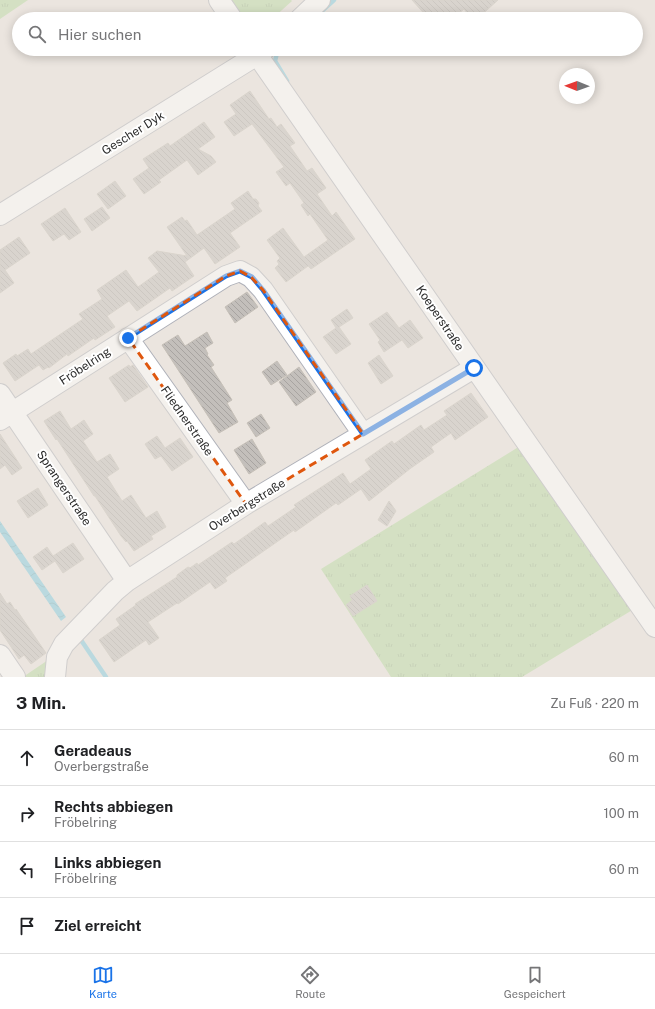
<!DOCTYPE html>
<html lang="de">
<head>
<meta charset="utf-8">
<style>
  body { margin:0; font-family:"Public Sans",sans-serif; background:#f2f2f2; color:#202124 }
  .compass { position:absolute; left:559px; top:68px; width:36px; height:36px; border-radius:50%; background:#fff; box-shadow:0 2px 10px #0003; rotate:271deg }
  .stop { position:absolute; width:12px; height:12px; margin:-9px; border:3px solid #1a73e8; border-radius:50%; background:#fff }
  .stop.end { background:#1a73e8; border-color:#fff; box-shadow:0 1px 4px #0008 }
  .list { margin:0; padding:0; list-style:none }
  h2 { display:flex; justify-content:space-between; align-items:center; height:52px; margin:0; padding:0 16px; font-size:17px }
  h2 small { font-size:13px; font-weight:400; color:#757577 }
  .list li { display:grid; grid-template-columns:26px 1fr auto; gap:12px; align-items:center; box-sizing:border-box; height:56px; padding:0 16px; border-top:1px solid #e0e0e0 }
  .list b { display:block; font-size:15px; white-space:nowrap }
  .list p { margin:0; font-size:13px; white-space:nowrap; color:#757577 }
  .list em { font-size:13px; font-style:normal; color:#757577 }
  .icon { flex:none; width:22px; height:22px; fill:none; stroke:currentColor; stroke-width:2; stroke-linecap:round; stroke-linejoin:round }
  .map { position:relative; flex:none; width:655px; height:677px; overflow:hidden }
  .search { position:absolute; background:#fff; box-shadow:0 2px 10px #0003; left:12px; right:12px; top:12px; height:44px; display:flex; align-items:center; gap:10px; box-sizing:border-box; padding:0 14px; border-radius:22px; color:#757577; font-size:15px }
  .sheet { height:276px; background:#fff }
  nav { display:flex; justify-content:space-around; align-items:center; box-sizing:border-box; height:56px; border-top:1px solid #e0e0e0; background:#fff; font-size:11px; color:#757577 }
  nav a { display:grid; justify-items:center; gap:2px }
  nav .on { color:#1a73e8 }
  .map>svg:first-child { display:block }
  .grass { fill:url(#grass-tufts) }
  .water { fill:url(#water-waves) }
  .lines { fill:none; stroke-linecap:round; stroke-linejoin:round }
  .stream { stroke:#7fcbdf; stroke-width:4.5 }
  .building { fill:url(#building-back-hatch); stroke:#c6c0b8 }
  .minor-casing { stroke:#afb1b9; stroke-width:22 }
  .minor { stroke:#fff; stroke-width:20 }
  .route { stroke:#1a73e8; stroke-width:5 }
  .marked { fill:none; stroke:#df570e; stroke-width:3; stroke-dasharray:8 5; stroke-linejoin:round }
  .labels { text-anchor:middle; stroke-width:4; stroke-linejoin:round; paint-order:stroke }
  .street-label { font-size:12px; fill:#2b2b2b; stroke:#fff }
</style>
</head>
<body>
<div class="map">
<svg width="655" height="677" viewBox="0 0 655 677">
  <defs>
    <pattern id="grass-tufts" width="24" height="20" patternUnits="userSpaceOnUse"><rect width="24" height="20" fill="#b8daa2"/><path d="M3 7l-1-3M5 7V3M7 7l1-3M15 17l-1-3M17 17v-4M19 17l1-3" fill="none" stroke="#9ebb8c"/></pattern>
    <pattern id="water-waves" width="16" height="10" patternUnits="userSpaceOnUse"><rect width="16" height="10" fill="#7fcbdf"/><path d="M0 5q4-4 8 0t8 0" fill="none" stroke="#6eaec0"/></pattern>
    <pattern id="building-back-hatch" width="6" height="6" patternUnits="userSpaceOnUse"><rect width="6" height="6" fill="#c3bfbb"/><path d="M-1 5l2 2M0 0l6 6M5-1l2 2" fill="none" stroke="#a8a4a1"/></pattern>
  </defs>
  <rect width="100%" height="100%" fill="#ebe5df"/>
  <path class="grass" d="M 0,0 L 28,0 L 0,19 Z
    M 229,0 L 291,0 L 292,1 L 272,19 L 242,19 Z
    M 520,446 L 634,609 L 522,677 L 391,677 L 321,569 Z
    M 51,658 L 46,677 L 23,677 Z"/>
  <path class="water" d="M 0,521 L 66,617 L 61,621 L 0,532 Z"/>
  <g class="lines">
    <path class="stream" d="M 323,10 L 334,0
      M 281,49 L 277,53 L 275,61 L 287,81
      M 80,641 L 81,640 L 106,677"/>
  </g>
  <path class="building" d="M 412,0 L 498,0 L 477,19 L 472,19 L 464,9 L 452,19 L 429,19 Z
    M 250,91 L 269,119 L 271,118 L 277,127 L 281,124 L 295,143 L 290,146 L 307,171 L 312,168 L 326,188 L 317,194 L 332,216 L 336,212 L 355,239 L 311,269 L 308,266 L 286,282 L 275,268 L 279,264 L 277,261 L 280,258 L 267,240 L 283,228 L 304,257 L 328,240 L 310,214 L 308,216 L 301,205 L 304,203 L 290,183 L 286,186 L 276,172 L 284,167 L 252,124 L 234,136 L 224,122 L 236,114 L 230,105 Z
    M 204,122 L 215,137 L 198,149 L 211,156 L 216,162 L 198,175 L 187,160 L 159,180 L 161,182 L 144,194 L 133,179 L 149,168 L 143,159 L 168,143 L 170,146 Z
    M 115,181 L 126,196 L 108,209 L 97,194 Z
    M 248,191 L 253,199 L 256,199 L 259,203 L 258,206 L 262,211 L 230,233 L 240,247 L 215,264 L 204,248 L 185,262 L 194,276 L 172,291 L 170,288 L 137,311 L 129,301 L 107,316 L 115,327 L 95,340 L 94,338 L 68,356 L 67,354 L 49,368 L 48,367 L 43,370 L 39,365 L 15,381 L 3,363 L 16,354 L 17,356 L 28,349 L 31,354 L 83,319 L 79,314 L 102,299 L 97,290 L 126,270 L 138,287 L 159,272 L 148,258 L 157,251 L 187,256 L 167,227 L 182,217 L 185,221 L 187,220 L 197,235 L 235,209 L 231,203 Z
    M 102,207 L 110,218 L 92,231 L 84,219 Z
    M 65,208 L 81,232 L 69,240 L 64,234 L 53,241 L 41,224 Z
    M 19,237 L 30,253 L 5,270 L 14,283 L 0,293 L 0,250 Z
    M 247,292 L 258,307 L 235,323 L 225,307 Z
    M 347,309 L 353,318 L 339,327 L 351,344 L 336,354 L 323,337 L 336,328 L 331,320 Z
    M 387,312 L 399,328 L 410,320 L 423,338 L 408,348 L 402,340 L 384,352 L 378,342 L 380,340 L 369,324 Z
    M 207,332 L 213,343 L 205,348 L 208,354 L 207,355 L 214,365 L 211,367 L 232,400 L 227,403 L 238,422 L 219,433 L 162,345 L 178,335 L 185,346 Z
    M 379,355 L 393,376 L 381,384 L 368,363 Z
    M 277,361 L 287,375 L 271,385 L 262,372 Z
    M 129,365 L 130,367 L 133,365 L 148,387 L 125,402 L 109,378 Z
    M 299,367 L 316,392 L 296,406 L 279,382 Z
    M 471,393 L 488,417 L 455,440 L 451,433 L 431,447 L 434,452 L 411,468 L 369,501 L 361,489 L 338,505 L 336,503 L 295,532 L 294,530 L 225,578 L 227,581 L 215,589 L 210,582 L 178,604 L 177,603 L 148,622 L 159,638 L 149,645 L 146,640 L 114,662 L 99,640 L 120,625 L 116,619 L 136,605 L 135,604 L 177,577 L 177,575 L 188,567 L 190,568 L 197,563 L 198,565 L 232,542 L 234,544 L 265,522 L 268,526 L 296,507 L 294,505 L 343,473 L 350,484 L 371,469 L 365,460 L 392,441 L 394,444 L 421,425 L 424,430 L 447,415 L 444,411 Z
    M 60,411 L 71,429 L 84,420 L 93,434 L 83,441 L 97,462 L 110,454 L 119,469 L 107,477 L 122,501 L 131,495 L 146,518 L 157,511 L 166,527 L 151,536 L 153,539 L 134,551 L 127,541 L 126,542 L 121,536 L 95,496 L 94,496 L 57,439 L 56,440 L 44,421 Z
    M 261,414 L 270,428 L 256,437 L 247,423 Z
    M 0,434 L 22,468 L 12,475 L 5,465 L 0,469 Z
    M 157,436 L 165,448 L 180,438 L 193,457 L 172,471 L 161,456 L 155,459 L 145,444 Z
    M 252,439 L 266,463 L 249,474 L 234,450 Z
    M 38,488 L 48,505 L 28,518 L 17,501 Z
    M 389,501 L 396,511 L 387,526 L 378,520 Z
    M 73,543 L 84,559 L 63,573 L 55,561 L 42,570 L 33,557 L 47,547 L 53,556 Z
    M 367,585 L 377,601 L 353,616 L 346,605 L 352,600 L 350,596 Z
    M 0,593 L 7,604 L 10,602 L 15,610 L 16,609 L 46,653 L 31,664 L 24,655 L 19,659 L 0,630 Z"/>
  <g class="lines">
    <defs>
      <path id="minor" d="M 219,0 L 232,19
        M 300,19 L 320,0
        M 253,49 L 655,627
        M 0,215 L 257,55 L 265,49
        M 128,338 L 246,504
        M 0,394 L 127,581
        M 0,420 L 226,276 L 240,271 L 251,277 L 263,290 L 363,434
        M 0,655 L 15,677
        M 55,677 L 57,657 L 64,644 L 115,591 L 127,581 L 246,504 L 474,368"/>
    </defs>
    <use href="#minor" class="minor-casing"/>
    <use href="#minor" class="minor"/>
  </g>
  <g class="lines">
    <path class="route" d="M 128,338 L 226,276 L 240,271 L 252,277 L 263,290 L 363,434 L 474,368"/>
  </g>
  <path d="M0 0H655V677H0ZM 240,271 L 251,277 L 263,290 L 363,434 L 246,504 L 128,338 L 226,276 Z" fill="#ebe5df" fill-opacity=".55" fill-rule="evenodd"/>
  <path class="marked" d="M 240,271 L 251,277 L 263,290 L 363,434 L 246,504 L 128,338 L 226,276 Z"/>
  <g class="labels">
    <g class="street-label">
      <text transform="translate(133 133) rotate(-32)" y="4">Gescher Dyk</text>
      <text transform="translate(440 318) rotate(56)" y="4">Koeperstraße</text>
      <text transform="translate(85 366) rotate(-33)" y="4">Fröbelring</text>
      <text transform="translate(187 421) rotate(55)" y="4">Fliednerstraße</text>
      <text transform="translate(64 488) rotate(56)" y="4">Sprangerstraße</text>
      <text transform="translate(247 505) rotate(-32)" y="4">Overbergstraße</text>
    </g>
  </g>
</svg>
<svg class="compass" viewBox="-18 -18 36 36"><path d="M0-13l5 13h-10z" fill="#e53935"/><path d="M0 13l5-13h-10z" fill="#757577"/></svg>
<div class="stop" style="left:474px;top:368px"></div>
<div class="stop end" style="left:128px;top:338px"></div>
<div class="search"><svg class="icon" aria-label="search" viewBox="0 0 24 24"><circle cx="10" cy="10" r="6"/><path d="M15 15l6 6"/></svg>Hier suchen</div>
</div>
<section class="sheet">
<h2>3 Min.<small>Zu Fuß · 220 m</small></h2>
<ul class="list">
<li><svg class="icon" aria-label="ahead" viewBox="0 0 24 24"><path d="M12 20V5M6 11l6-6 6 6"/></svg><div><b>Geradeaus</b><p>Overbergstraße</p></div><em>60 m</em></li>
<li><svg class="icon" aria-label="right" viewBox="0 0 24 24"><path d="M7 20v-9h11M14 6l5 5-5 5"/></svg><div><b>Rechts abbiegen</b><p>Fröbelring</p></div><em>100 m</em></li>
<li><svg class="icon" aria-label="left" viewBox="0 0 24 24"><path d="M17 20v-9H6M10 6l-5 5 5 5"/></svg><div><b>Links abbiegen</b><p>Fröbelring</p></div><em>60 m</em></li>
<li><svg class="icon" aria-label="arrive" viewBox="0 0 24 24"><path d="M6 21V4h12l-3 4 3 4H6"/></svg><div><b>Ziel erreicht</b></div></li>
</ul>
</section>
<nav>
<a class="on"><svg class="icon" aria-label="map" viewBox="0 0 24 24"><path d="M3 6l6-2 6 2 6-2v14l-6 2-6-2-6 2zM9 4v14M15 6v14"/></svg>Karte</a>
<a><svg class="icon" aria-label="directions" viewBox="0 0 24 24"><path d="M12 3l9 9-9 9-9-9zM9 14v-3h6M13 9l2 2-2 2"/></svg>Route</a>
<a><svg class="icon" aria-label="saved" viewBox="0 0 24 24"><path d="M7 4h10v16l-5-4-5 4z"/></svg>Gespeichert</a>
</nav>
</body>
</html>
